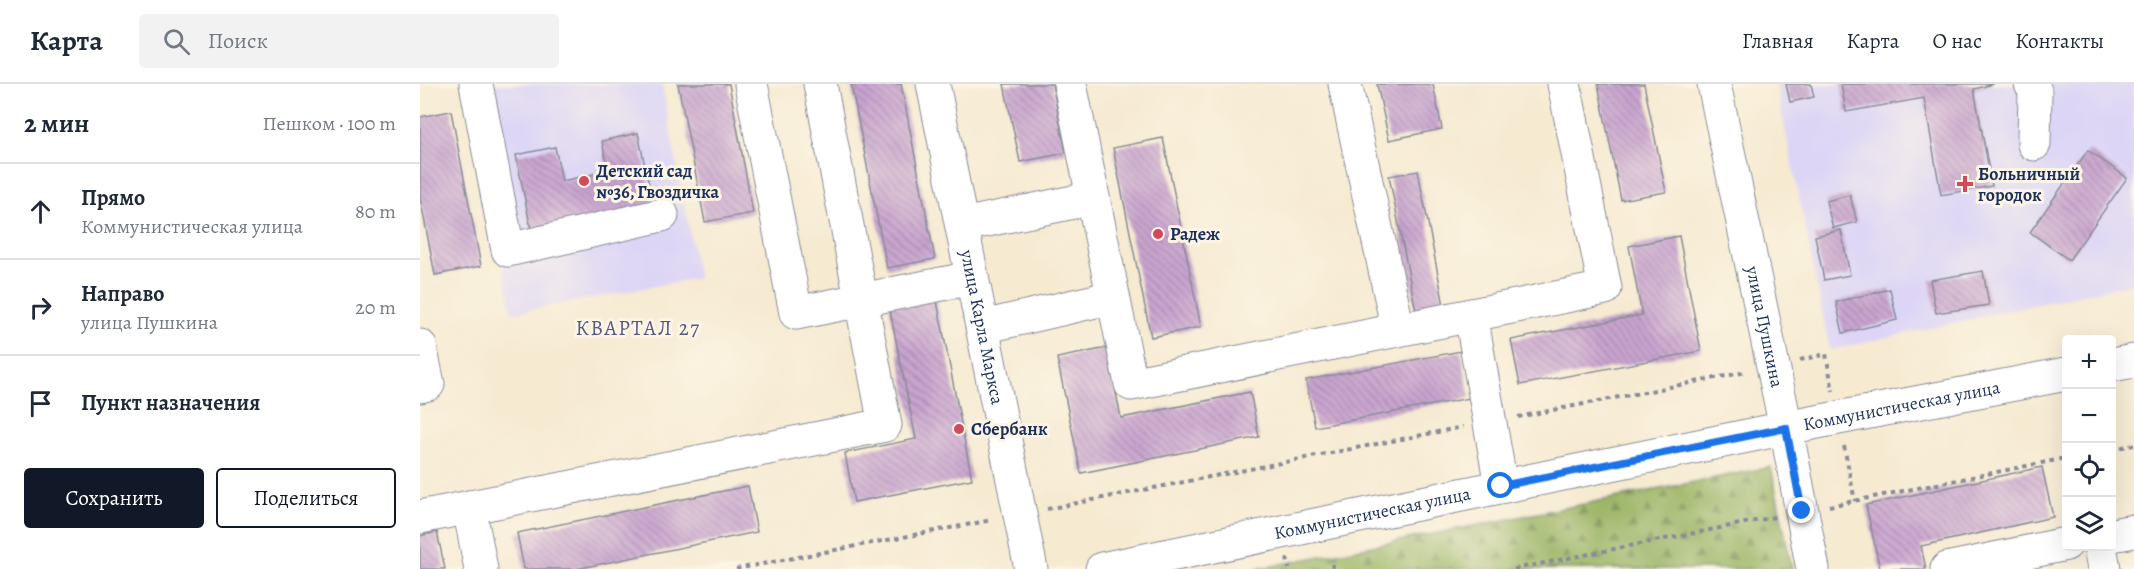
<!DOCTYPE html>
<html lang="ru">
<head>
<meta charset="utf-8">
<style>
  body { margin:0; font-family:Alegreya,serif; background:#f2f2f3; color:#1f2937 }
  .controls { position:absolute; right:18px; bottom:18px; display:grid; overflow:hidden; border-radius:6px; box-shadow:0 6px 24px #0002 }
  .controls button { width:54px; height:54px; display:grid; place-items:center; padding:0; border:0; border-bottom:2px solid #e0e1e3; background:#fff; color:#1f2937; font:30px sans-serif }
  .stop { position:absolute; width:18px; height:18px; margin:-14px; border:4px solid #1a73e8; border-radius:50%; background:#fff }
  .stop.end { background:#1a73e8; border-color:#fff; box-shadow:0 2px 6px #0008 }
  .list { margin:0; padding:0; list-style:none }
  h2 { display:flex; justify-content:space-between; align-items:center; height:78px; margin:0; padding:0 24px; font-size:26px }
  h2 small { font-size:20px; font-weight:400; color:#747a83 }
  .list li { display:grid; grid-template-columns:39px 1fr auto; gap:18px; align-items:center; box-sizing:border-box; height:96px; padding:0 24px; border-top:2px solid #e0e1e3 }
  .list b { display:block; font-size:22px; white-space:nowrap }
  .list p { margin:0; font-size:20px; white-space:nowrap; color:#747a83 }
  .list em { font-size:20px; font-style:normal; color:#747a83 }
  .actions { display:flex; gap:12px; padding:18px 24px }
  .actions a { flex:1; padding:14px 0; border:2px solid #111827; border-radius:6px; text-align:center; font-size:21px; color:#111827 }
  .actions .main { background:#111827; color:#fff }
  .icon { flex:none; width:33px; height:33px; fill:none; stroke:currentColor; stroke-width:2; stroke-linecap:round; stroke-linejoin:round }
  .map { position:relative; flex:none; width:1714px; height:485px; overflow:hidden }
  header { display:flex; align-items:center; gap:36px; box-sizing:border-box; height:84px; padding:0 30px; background:#fff; border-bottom:2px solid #e0e1e3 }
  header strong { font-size:28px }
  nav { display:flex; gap:33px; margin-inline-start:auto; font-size:21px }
  .search { width:420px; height:54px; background:#f2f2f3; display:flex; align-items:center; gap:15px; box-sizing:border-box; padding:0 21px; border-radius:6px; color:#747a83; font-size:22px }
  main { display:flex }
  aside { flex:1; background:#fff }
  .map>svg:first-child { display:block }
  .built { fill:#dcd5f6 }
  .forest { fill:url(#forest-firs); stroke:#5c7262; stroke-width:1.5 }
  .building { fill:url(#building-back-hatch) }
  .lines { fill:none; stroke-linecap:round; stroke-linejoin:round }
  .minor-casing { stroke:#888c98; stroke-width:35 }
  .path { stroke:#888c98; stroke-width:4; stroke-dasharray:4.5 4.5; stroke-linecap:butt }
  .minor { stroke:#fff; stroke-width:33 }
  .route { stroke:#1a73e8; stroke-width:8 }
  .poi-dot { fill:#d1495b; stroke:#fcf5e5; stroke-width:2 }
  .labels { text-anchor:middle; stroke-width:6; stroke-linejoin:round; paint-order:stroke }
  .poi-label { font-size:18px; font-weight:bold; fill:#1b2f5e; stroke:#fcf5e5; text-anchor:start }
  .street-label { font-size:18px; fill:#1b2f5e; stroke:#fcf5e5 }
  .quarter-label { font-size:21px; letter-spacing:1.5px; fill:#585886; stroke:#fcf5e5 }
</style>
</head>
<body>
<header>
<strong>Карта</strong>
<div class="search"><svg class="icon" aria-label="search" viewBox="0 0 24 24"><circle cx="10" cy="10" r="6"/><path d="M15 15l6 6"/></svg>Поиск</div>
<nav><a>Главная</a><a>Карта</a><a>О нас</a><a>Контакты</a></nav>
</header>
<main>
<aside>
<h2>2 мин<small>Пешком · 100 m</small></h2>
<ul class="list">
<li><svg class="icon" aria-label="ahead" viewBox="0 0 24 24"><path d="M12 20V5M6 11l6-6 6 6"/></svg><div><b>Прямо</b><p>Коммунистическая улица</p></div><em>80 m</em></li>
<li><svg class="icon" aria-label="right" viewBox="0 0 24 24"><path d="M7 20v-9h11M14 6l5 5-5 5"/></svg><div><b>Направо</b><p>улица Пушкина</p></div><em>20 m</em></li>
<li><svg class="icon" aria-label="arrive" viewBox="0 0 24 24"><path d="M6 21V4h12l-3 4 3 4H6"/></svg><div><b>Пункт назначения</b></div></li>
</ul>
<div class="actions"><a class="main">Сохранить</a><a>Поделиться</a></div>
</aside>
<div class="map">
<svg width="1714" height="485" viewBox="0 0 1714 485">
  <defs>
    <pattern id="forest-firs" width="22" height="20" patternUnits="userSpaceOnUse" patternTransform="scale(1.5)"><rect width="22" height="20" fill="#9cb667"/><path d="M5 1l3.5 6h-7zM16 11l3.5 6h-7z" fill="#7e9458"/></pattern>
    <pattern id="building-back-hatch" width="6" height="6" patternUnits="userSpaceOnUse" patternTransform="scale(1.5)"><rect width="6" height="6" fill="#c9a4cf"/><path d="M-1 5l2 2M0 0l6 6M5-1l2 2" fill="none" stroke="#a286ab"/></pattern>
  </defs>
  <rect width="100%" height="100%" fill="#fcf5e5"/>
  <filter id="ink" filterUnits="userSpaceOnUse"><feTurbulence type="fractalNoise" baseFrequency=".0167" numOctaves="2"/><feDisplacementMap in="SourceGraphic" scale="12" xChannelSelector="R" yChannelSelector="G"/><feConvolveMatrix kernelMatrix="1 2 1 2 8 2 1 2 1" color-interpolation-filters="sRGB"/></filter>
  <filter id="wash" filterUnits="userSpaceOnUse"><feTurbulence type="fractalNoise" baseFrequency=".008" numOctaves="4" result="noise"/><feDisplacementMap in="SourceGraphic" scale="24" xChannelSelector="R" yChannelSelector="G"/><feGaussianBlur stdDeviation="1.35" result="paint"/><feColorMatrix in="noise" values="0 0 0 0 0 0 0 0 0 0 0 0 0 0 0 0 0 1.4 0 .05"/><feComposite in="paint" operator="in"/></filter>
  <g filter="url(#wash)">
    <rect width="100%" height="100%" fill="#f6ead1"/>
    <path class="built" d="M 49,0 L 242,0 L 278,194 L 92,229 Z
      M 1356,0 L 1714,0 L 1714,199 L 1410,266 Z"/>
    <path class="forest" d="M 1351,383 L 1372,485 L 836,485 Z"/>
    <g id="blocks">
      <path class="building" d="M 258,0 L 309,0 L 333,129 L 285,138 Z
        M 431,0 L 481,0 L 515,175 L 467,184 Z
        M 584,0 L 632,0 L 646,69 L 600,78 Z
        M 957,0 L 1013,0 L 1022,45 L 969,56 Z
        M 1178,0 L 1224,0 L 1246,108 L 1201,116 Z
        M 1366,0 L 1391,0 L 1394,13 L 1370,18 Z
        M 1421,0 L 1574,0 L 1554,5 L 1572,102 L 1521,111 L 1504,14 L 1426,28 Z
        M 31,27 L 61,182 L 15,191 L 0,113 L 0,33 Z
        M 218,49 L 234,125 L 112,150 L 96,71 L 135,63 L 142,97 L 188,87 L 182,57 Z
        M 743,54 L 781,243 L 731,253 L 693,64 Z
        M 1668,66 L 1707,94 L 1649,176 L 1610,148 Z
        M 998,87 L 1025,227 L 997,232 L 969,92 Z
        M 1430,111 L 1437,138 L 1413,144 L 1406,117 Z
        M 1421,146 L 1430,191 L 1404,196 L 1395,152 Z
        M 1259,152 L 1281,267 L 1100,301 L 1091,256 L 1222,231 L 1209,162 Z
        M 1563,187 L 1569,221 L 1516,229 L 1510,196 Z
        M 1470,205 L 1477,236 L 1423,249 L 1416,218 Z
        M 516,212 L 552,395 L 434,418 L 425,369 L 496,355 L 469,222 Z
        M 687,264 L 701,334 L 830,308 L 839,353 L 661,389 L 637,274 Z
        M 1041,267 L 1050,314 L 895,343 L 886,296 Z
        M 1622,383 L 1633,433 L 1501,462 L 1506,485 L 1460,485 L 1446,421 Z
        M 328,402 L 337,448 L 156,485 L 104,485 L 97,449 Z
        M 17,448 L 25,485 L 0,485 L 0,452 Z"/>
    </g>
  </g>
  <g filter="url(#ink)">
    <use href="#blocks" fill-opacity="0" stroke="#888c98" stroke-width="1.5"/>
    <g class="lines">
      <defs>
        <g id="minor">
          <path d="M 56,0 L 88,166 L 242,131"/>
          <path d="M 331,0 L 376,229 L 552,194"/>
          <path id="s1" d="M 513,0 L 611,485"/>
          <path d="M 650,0 L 711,300 L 1185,204 L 1144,0"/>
          <path d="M 925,0 L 978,246"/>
          <path id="s2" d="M 1294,0 L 1366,344 L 1393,485"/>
          <path d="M 1611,0 L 1615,7 L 1614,60"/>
          <path d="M 543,141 L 673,114"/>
          <path d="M 1051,231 L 1081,402"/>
          <path d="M 563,243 L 693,213"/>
          <path d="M 0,262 L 8,300 L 0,302"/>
          <path d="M 1692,281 L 1714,277"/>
          <path d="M 49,423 L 61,485"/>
          <path d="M 0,433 L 465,341 L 400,0"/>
          <path d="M 1692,451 L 1714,447"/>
          <path d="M 1680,462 L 1684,485"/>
          <path id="s3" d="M 682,485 L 1366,344 L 1646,290"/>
          <path d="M 1527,485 L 1646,460"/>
        </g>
      </defs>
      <use href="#minor" class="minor-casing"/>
      <path class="path" d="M 1380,276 L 1406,270 L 1413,307
        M 1098,333 L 1326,288
        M 1424,362 L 1435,417
        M 1692,365 L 1714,361
        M 1409,422 L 1646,374
        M 627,425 L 1043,343
        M 867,474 L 869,485
        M 912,480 L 913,485
        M 316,485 L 572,436
        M 1094,485 L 1355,433"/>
      <use href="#minor" class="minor"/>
    </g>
  </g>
  <g class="lines" filter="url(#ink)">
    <path class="route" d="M 1081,402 L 1366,344 L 1382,427"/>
  </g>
  <g class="poi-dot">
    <circle cx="164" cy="97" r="6"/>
    <path d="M1542 91h6v6h6v6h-6v6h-6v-6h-6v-6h6z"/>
    <circle cx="738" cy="150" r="6"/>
    <circle cx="539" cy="345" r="6"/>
  </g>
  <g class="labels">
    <g class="poi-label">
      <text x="176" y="93">Детский сад<tspan x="176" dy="21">№36, Гвоздичка</tspan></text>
      <text x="1558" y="96">Больничный<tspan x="1558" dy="21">городок</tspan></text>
      <text x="750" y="156">Радеж</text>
      <text x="551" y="351">Сбербанк</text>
    </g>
    <g class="street-label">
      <text dy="6" stroke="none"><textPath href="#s1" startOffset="248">улица Карла Маркса</textPath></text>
      <text dy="6" stroke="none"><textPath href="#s2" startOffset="248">улица Пушкина</textPath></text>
      <text dy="6" stroke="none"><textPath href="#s3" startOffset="816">Коммунистическая улица</textPath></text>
      <text dy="6" stroke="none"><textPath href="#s3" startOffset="276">Коммунистическая улица</textPath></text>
    </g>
    <g class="quarter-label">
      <text x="218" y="251">КВАРТАЛ 27</text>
    </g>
  </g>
</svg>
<div class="controls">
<button>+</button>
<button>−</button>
<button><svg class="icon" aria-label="locate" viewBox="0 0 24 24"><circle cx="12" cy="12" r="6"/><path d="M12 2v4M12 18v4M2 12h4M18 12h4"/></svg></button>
<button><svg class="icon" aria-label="layers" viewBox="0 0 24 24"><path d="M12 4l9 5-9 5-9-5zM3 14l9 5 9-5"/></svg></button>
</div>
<div class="stop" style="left:1081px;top:402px"></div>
<div class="stop end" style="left:1382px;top:427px"></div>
</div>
</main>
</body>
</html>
